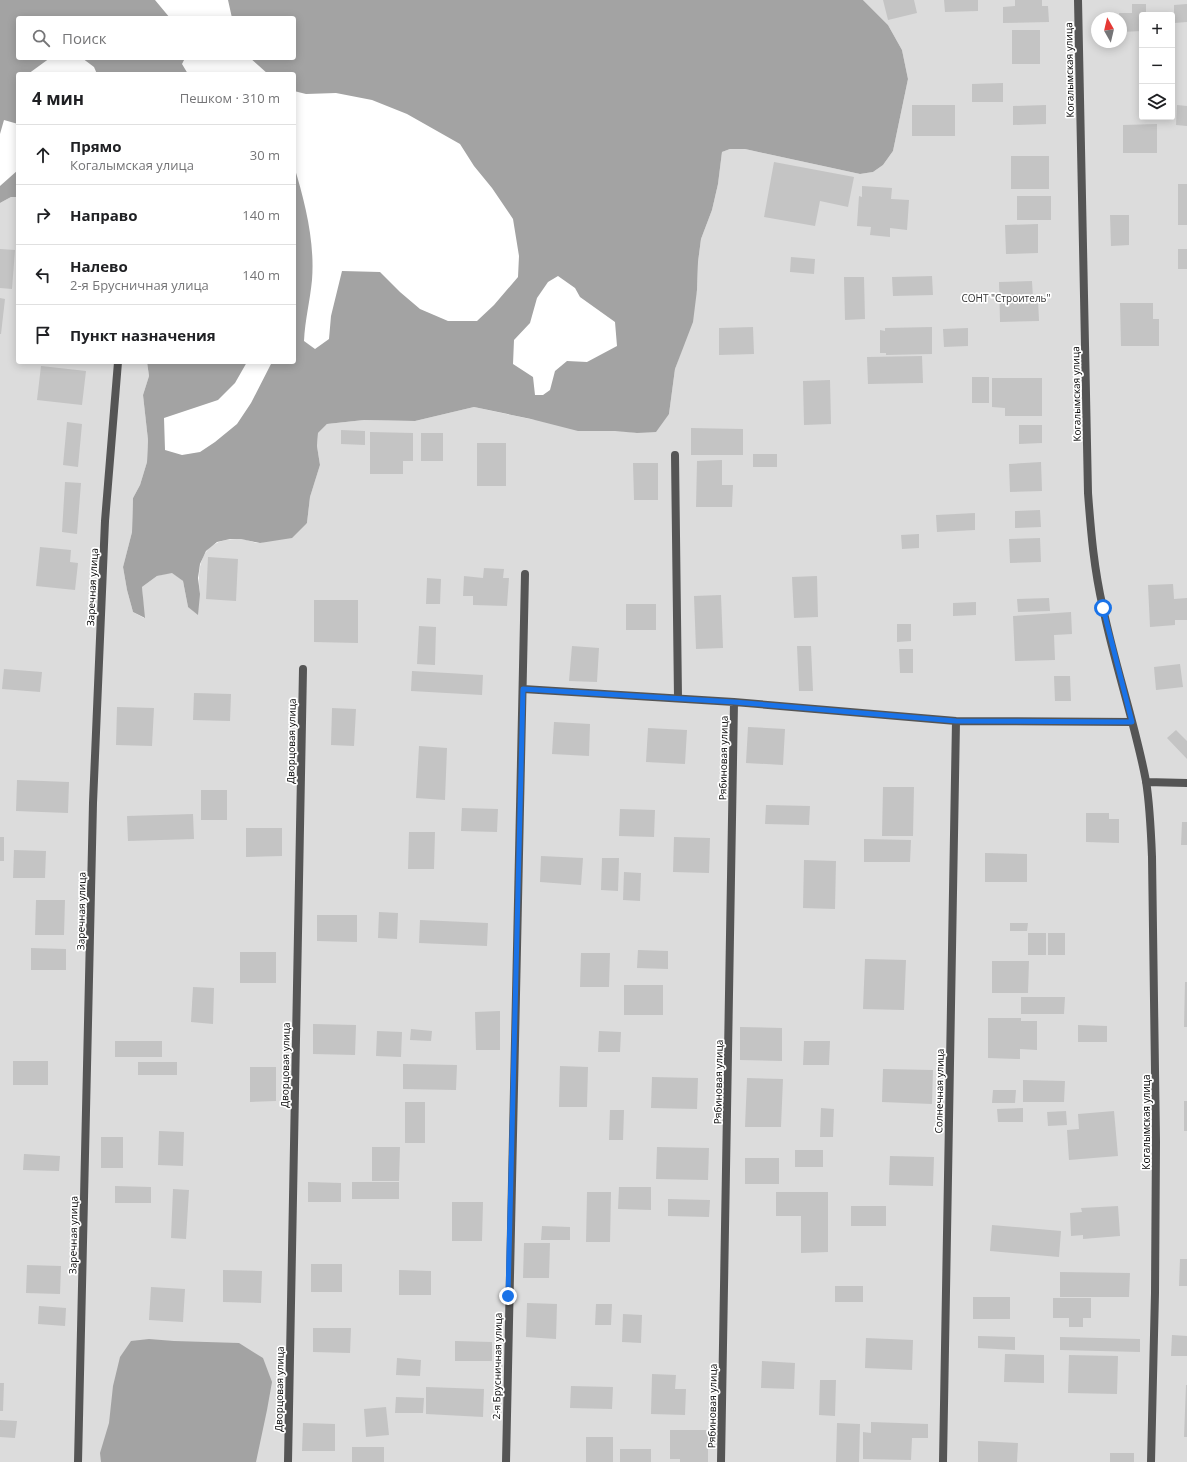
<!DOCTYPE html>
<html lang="ru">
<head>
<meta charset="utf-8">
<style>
  body { margin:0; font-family:"Open Sans",sans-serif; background:#f6f6f6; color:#202124 }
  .controls { position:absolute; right:12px; top:12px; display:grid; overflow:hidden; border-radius:4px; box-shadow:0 2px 10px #0003 }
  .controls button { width:36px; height:36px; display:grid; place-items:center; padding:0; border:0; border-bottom:1px solid #e0e0e0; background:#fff; color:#202124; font:20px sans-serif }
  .compass { position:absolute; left:1091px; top:12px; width:36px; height:36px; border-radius:50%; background:#fff; box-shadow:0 2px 10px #0003; rotate:352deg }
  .stop { position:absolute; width:12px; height:12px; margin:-9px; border:3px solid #1a73e8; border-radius:50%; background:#fff }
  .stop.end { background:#1a73e8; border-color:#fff; box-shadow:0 1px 4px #0008 }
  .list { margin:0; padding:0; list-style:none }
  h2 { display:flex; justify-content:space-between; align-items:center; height:52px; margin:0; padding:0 16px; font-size:17px }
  h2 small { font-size:13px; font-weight:400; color:#757577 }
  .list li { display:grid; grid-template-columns:26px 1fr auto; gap:12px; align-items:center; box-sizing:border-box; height:60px; padding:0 16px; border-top:1px solid #e0e0e0 }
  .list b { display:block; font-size:15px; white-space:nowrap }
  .list p { margin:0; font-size:13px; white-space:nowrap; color:#757577 }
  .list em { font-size:13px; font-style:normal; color:#757577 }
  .icon { flex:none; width:22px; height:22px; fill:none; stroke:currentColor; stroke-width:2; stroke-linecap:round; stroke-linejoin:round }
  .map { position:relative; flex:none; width:1187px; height:1462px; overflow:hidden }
  .search { position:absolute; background:#fff; box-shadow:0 2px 10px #0003; left:16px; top:16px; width:280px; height:44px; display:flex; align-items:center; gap:10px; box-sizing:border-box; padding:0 14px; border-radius:4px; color:#757577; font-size:15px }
  .panel { position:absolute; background:#fff; box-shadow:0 2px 10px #0003; left:16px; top:72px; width:280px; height:292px; border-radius:4px }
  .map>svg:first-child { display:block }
  .green { fill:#dcdcdc; fill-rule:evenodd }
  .water { fill:#a3a3a3; fill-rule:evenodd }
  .building { fill:#c4c4c4 }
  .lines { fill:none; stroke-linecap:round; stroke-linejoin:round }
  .lane { stroke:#555; stroke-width:8 }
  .street { stroke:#555; stroke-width:8 }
  .route { stroke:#1a73e8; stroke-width:5 }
  .labels { text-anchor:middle; stroke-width:3.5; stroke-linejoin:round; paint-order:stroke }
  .street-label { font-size:10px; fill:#000; stroke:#fff }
  .park-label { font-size:10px; fill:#333; stroke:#fff }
</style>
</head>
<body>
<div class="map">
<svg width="1187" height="1462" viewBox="0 0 1187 1462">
  <rect width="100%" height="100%" fill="#fff"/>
  <path class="green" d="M 863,0 L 1187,0 L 1187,1462 L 0,1462 L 0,203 L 11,197 L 18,197 L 18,362 L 147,362 L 149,376 L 143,395 L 148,440 L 147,462 L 140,485 L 133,498 L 132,532 L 123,567 L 127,590 L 133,612 L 144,618 L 142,587 L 157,576 L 172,572 L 183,581 L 188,607 L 200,594 C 196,562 203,537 241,539 C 247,539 253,543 259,543 C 266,543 298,527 307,523 L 310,497 L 320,465 L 317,446 L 318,433 L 327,424 L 364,420 L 415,421 L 474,407 L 530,419 L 637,433 L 669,414 L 675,369 L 682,349 L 697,290 L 698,262 L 701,239 L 712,210 L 718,184 L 722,152 L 730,149 L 745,149 L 860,174 L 873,172 L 883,165 L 893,151 L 908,79 L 902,50 L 888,25 ZM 1142,15 L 1172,15 L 1172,117 L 1142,117 ZM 1097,18 L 1121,18 L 1121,42 L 1097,42 Z"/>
  <path class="water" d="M 0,0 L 155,0 L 170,18 L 18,18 L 18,58 L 50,58 L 28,74 L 18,74 L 18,124 L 4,120 L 0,134 Z
    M 228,0 L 863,0 L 888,25 L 902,50 L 908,79 L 893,151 L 883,165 L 873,172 L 860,174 L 745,149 L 730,149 L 722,152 L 718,184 L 712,210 L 701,239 L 698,262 L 697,290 L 693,322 L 675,369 L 669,414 L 656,432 L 637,433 L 615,431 L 578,431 L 531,419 L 474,407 L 415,421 L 364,420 L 327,424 L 318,433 L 317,446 L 320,465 L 310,497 L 307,523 L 292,538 L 260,543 L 241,539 L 230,539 L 217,542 L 206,551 L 200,564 L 198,578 L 200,594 L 198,615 L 188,607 L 183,581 L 172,573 L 157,576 L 142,587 L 145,618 L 133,612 L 127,590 L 123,567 L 132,532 L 133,498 L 140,485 L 147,462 L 148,440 L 143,395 L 149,376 L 147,362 L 247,362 L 235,383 L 218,400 L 164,418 L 165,450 L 182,455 L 200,452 L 215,442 L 237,424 L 251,403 L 272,362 L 294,362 L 294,166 C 305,202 315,242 312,280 C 310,301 305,320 304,341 L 315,349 L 329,339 L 331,316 L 342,271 L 380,272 L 400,292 L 420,309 L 448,321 L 477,321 L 494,305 L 518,277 L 519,256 L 513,219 L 492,188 L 474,166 L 460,144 L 407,114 L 372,100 L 336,93 L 306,94 L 294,91 L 294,74 L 268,74 L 250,58 L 294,58 L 294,18 L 232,18 ZM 558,276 L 575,288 L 580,297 L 615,322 L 617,346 L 587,362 L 567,361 L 555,371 L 550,390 L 543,395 L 535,395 L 533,377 L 513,364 L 514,340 L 530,323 L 537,298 L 548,282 Z
    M 82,58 L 185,58 L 182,64 L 188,74 L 97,74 L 94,67 Z
    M 18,170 L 18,197 L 11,197 L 0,203 L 0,186 Z
    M 149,1339 L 174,1341 L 239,1343 L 263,1358 L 272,1382 L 267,1410 L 256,1462 L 101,1462 L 100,1453 L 109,1423 L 113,1386 L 120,1357 L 131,1341 Z"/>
  <path class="building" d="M 883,0 L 914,0 L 917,13 L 888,20 Z
    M 944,0 L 978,0 L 978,11 L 945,12 Z
    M 1015,0 L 1042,0 L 1042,6 L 1048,6 L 1049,22 L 1003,23 L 1003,7 L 1015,6 Z
    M 1132,4 L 1146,4 L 1146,15 L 1142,15 L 1142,31 L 1121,32 L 1121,18 L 1119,18 L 1119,13 L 1132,13 Z
    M 1187,4 L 1187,22 L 1174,23 L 1174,5 Z
    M 1012,30 L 1040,30 L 1040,64 L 1012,64 Z
    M 1003,83 L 1003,102 L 972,102 L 972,84 Z
    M 912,105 L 955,105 L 955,136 L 912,136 Z
    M 1046,105 L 1046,124 L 1013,125 L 1013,106 Z
    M 1177,105 L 1187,106 L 1187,126 L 1176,125 Z
    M 1157,124 L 1157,153 L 1123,153 L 1123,125 Z
    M 1011,156 L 1049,156 L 1049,189 L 1011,189 Z
    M 774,162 L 854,177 L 848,207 L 820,201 L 815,226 L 764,217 Z
    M 1178,184 L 1187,184 L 1187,225 L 1178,225 Z
    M 862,186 L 892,188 L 891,199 L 909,200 L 907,230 L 890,228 L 890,237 L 870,235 L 871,227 L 857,226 L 859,196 L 862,197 Z
    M 1017,196 L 1051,196 L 1051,220 L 1017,220 Z
    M 1110,215 L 1129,215 L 1129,245 L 1111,246 Z
    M 1038,224 L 1038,253 L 1006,254 L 1005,225 Z
    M 0,249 L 15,250 L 12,289 L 0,288 Z
    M 1178,249 L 1187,249 L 1187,269 L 1178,269 Z
    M 791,257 L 815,259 L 814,274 L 790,272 Z
    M 932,276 L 933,295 L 893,296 L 892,277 Z
    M 844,277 L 864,277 L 865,319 L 845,320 Z
    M 1032,281 L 1033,298 L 1038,298 L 1039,321 L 1000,322 L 999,282 Z
    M 0,298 L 5,299 L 1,334 L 0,334 Z
    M 1120,303 L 1153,303 L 1153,319 L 1159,319 L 1159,346 L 1121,346 Z
    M 753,327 L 754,354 L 719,355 L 719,328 Z
    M 932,327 L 932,354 L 886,355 L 886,353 L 880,353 L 880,330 L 885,331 L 885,328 Z
    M 968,328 L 968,346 L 944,347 L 943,329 Z
    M 922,356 L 923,383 L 868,384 L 867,357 Z
    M 41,366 L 86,371 L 82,405 L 37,400 Z
    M 972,377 L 989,377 L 989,403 L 972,403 Z
    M 992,378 L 1042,378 L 1042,416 L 1005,416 L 1005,408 L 992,407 Z
    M 830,380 L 831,424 L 804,425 L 803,381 Z
    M 67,422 L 82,424 L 78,467 L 63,465 Z
    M 1019,425 L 1042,425 L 1042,443 L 1019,444 Z
    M 691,428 L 743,429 L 743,455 L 691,455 Z
    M 341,430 L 365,431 L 365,445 L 341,444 Z
    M 370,432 L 413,433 L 413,461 L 403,461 L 403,474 L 370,474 Z
    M 421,433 L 443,433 L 443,461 L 421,461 Z
    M 477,443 L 506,443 L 506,486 L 477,486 Z
    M 753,454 L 777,454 L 777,467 L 753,467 Z
    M 722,460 L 722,485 L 733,485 L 732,507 L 696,507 L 697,461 Z
    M 1041,462 L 1042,491 L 1010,492 L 1009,464 Z
    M 633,463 L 658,463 L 658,500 L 634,500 Z
    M 65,482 L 81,483 L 77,534 L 62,532 Z
    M 1040,510 L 1041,527 L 1015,528 L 1015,511 Z
    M 975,513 L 975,530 L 937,532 L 936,515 Z
    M 919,534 L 919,548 L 902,549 L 901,535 Z
    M 1040,538 L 1041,562 L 1010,563 L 1009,539 Z
    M 40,547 L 71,550 L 70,562 L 78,563 L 75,590 L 36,586 Z
    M 208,557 L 238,559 L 236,601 L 206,599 Z
    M 484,568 L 504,569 L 503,578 L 509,578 L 507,606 L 473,605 L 473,596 L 463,596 L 464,576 L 483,578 Z
    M 817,576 L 818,617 L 794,618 L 792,577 Z
    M 427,578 L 441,579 L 440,604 L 426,604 Z
    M 1173,584 L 1174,599 L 1187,598 L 1187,620 L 1175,620 L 1175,625 L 1150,627 L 1148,585 Z
    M 721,595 L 723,648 L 696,649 L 694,596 Z
    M 1049,598 L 1050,611 L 1018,612 L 1017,599 Z
    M 314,600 L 358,600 L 358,643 L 314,642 Z
    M 976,602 L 976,615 L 953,616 L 953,603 Z
    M 626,604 L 656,604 L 656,630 L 626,630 Z
    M 1071,612 L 1072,634 L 1054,635 L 1055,660 L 1015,661 L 1013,616 Z
    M 897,624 L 911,624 L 911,641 L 897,642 Z
    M 419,626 L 436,627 L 435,665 L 417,664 Z
    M 572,646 L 599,648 L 597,682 L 569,681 Z
    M 797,646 L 811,646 L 813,691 L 799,691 Z
    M 899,649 L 913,649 L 913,673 L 900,673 Z
    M 1180,664 L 1183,687 L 1156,690 L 1154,667 Z
    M 4,669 L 42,672 L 40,692 L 2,689 Z
    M 412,671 L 483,675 L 482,695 L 411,691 Z
    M 1054,676 L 1070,676 L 1071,701 L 1055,701 Z
    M 194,693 L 231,694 L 230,721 L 193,720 Z
    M 117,707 L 154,708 L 152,746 L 116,745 Z
    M 332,708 L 356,709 L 354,746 L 331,745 Z
    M 554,722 L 590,724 L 589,756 L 552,754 Z
    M 748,727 L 785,729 L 783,765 L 746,763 Z
    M 648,728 L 687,730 L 685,764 L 646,762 Z
    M 1176,730 L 1187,741 L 1187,759 L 1167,738 Z
    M 419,746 L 447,748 L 445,800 L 416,798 Z
    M 17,780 L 69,782 L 68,813 L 16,811 Z
    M 883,787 L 914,787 L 913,836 L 882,836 Z
    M 201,790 L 227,790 L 227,820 L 201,820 Z
    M 766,805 L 810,806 L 809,825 L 765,824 Z
    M 462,808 L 498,809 L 497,832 L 461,831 Z
    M 620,809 L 655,810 L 654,837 L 619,836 Z
    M 1086,813 L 1109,813 L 1109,819 L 1119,819 L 1119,843 L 1086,842 Z
    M 193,814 L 194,839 L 128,841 L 127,816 Z
    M 1182,822 L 1187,822 L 1187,845 L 1181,845 Z
    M 246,828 L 282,828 L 282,856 L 246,857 Z
    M 409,832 L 435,832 L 434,869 L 408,869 Z
    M 0,837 L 4,837 L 4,861 L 0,861 Z
    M 674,837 L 710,838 L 709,873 L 673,872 Z
    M 864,839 L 911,840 L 910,862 L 864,862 Z
    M 14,850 L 46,851 L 45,878 L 13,878 Z
    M 985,853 L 1027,854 L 1027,882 L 985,882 Z
    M 541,856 L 583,858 L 581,885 L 540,882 Z
    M 602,858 L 619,858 L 618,891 L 601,890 Z
    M 804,860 L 836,861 L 835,909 L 803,908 Z
    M 624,872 L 641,873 L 640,901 L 623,900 Z
    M 36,900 L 65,900 L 64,935 L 35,935 Z
    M 379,912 L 398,913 L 397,939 L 378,938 Z
    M 317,915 L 357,915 L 357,942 L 317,941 Z
    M 420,920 L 488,923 L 487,946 L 419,943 Z
    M 1010,923 L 1028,923 L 1027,931 L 1010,931 Z
    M 1028,933 L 1046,933 L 1046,955 L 1028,955 Z
    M 1048,933 L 1065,933 L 1065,955 L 1048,955 Z
    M 31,948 L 66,949 L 66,970 L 31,970 Z
    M 638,950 L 668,951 L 668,969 L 637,968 Z
    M 240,952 L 276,952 L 276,983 L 240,983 Z
    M 581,953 L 610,953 L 609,987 L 580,987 Z
    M 865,959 L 906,960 L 904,1010 L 863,1009 Z
    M 992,961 L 1029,961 L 1028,993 L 992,993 Z
    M 1185,982 L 1187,982 L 1187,1027 L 1184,1027 Z
    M 624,985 L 663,985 L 663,1015 L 624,1015 Z
    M 193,987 L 214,988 L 213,1024 L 191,1022 Z
    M 1021,997 L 1065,997 L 1064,1014 L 1021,1014 Z
    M 500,1011 L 500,1050 L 476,1050 L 475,1012 Z
    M 988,1018 L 1021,1018 L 1021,1021 L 1037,1021 L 1037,1050 L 1020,1049 L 1020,1059 L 988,1058 Z
    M 313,1024 L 356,1025 L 355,1055 L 313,1054 Z
    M 1078,1025 L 1107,1026 L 1107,1042 L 1078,1042 Z
    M 740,1027 L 782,1028 L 782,1061 L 740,1060 Z
    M 411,1029 L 432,1031 L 431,1041 L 410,1040 Z
    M 377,1031 L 402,1032 L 401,1057 L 376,1056 Z
    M 599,1031 L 621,1032 L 620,1052 L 598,1052 Z
    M 115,1041 L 162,1041 L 162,1057 L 115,1057 Z
    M 804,1041 L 830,1041 L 829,1065 L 803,1065 Z
    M 13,1061 L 48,1061 L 48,1085 L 13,1085 Z
    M 138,1062 L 177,1062 L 177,1075 L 138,1075 Z
    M 403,1064 L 457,1065 L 456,1090 L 403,1089 Z
    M 560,1066 L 588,1067 L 587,1107 L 559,1107 Z
    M 250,1067 L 276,1067 L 276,1101 L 250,1102 Z
    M 883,1069 L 933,1070 L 932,1104 L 882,1102 Z
    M 652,1077 L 698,1078 L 697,1109 L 651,1108 Z
    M 747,1078 L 783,1079 L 781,1127 L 745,1127 Z
    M 1023,1080 L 1065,1081 L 1064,1102 L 1023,1102 Z
    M 993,1090 L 1016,1090 L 1015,1103 L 992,1103 Z
    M 1184,1101 L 1187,1101 L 1187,1131 L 1184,1131 Z
    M 405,1102 L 425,1102 L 425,1143 L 405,1143 Z
    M 821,1108 L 834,1109 L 833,1137 L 820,1137 Z
    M 1023,1108 L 1023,1122 L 998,1122 L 997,1109 Z
    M 610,1110 L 624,1110 L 623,1140 L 609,1140 Z
    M 1066,1111 L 1067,1125 L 1048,1126 L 1047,1112 Z
    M 1114,1111 L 1118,1156 L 1069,1160 L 1067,1130 L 1079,1129 L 1078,1114 Z
    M 159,1131 L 184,1132 L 183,1166 L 158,1165 Z
    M 101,1137 L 123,1137 L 123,1168 L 101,1168 Z
    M 372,1147 L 400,1147 L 399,1181 L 372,1181 Z
    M 657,1147 L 709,1148 L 708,1180 L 656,1179 Z
    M 795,1150 L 823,1150 L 823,1167 L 795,1167 Z
    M 24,1154 L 60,1156 L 59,1171 L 23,1170 Z
    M 890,1156 L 934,1157 L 933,1186 L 889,1185 Z
    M 745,1158 L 779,1158 L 779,1184 L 745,1184 Z
    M 308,1182 L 341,1183 L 341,1202 L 308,1202 Z
    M 352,1182 L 399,1182 L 399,1199 L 352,1199 Z
    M 115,1186 L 151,1187 L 151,1203 L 115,1203 Z
    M 619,1187 L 651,1187 L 651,1210 L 618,1209 Z
    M 173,1189 L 189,1190 L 186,1239 L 171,1238 Z
    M 587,1192 L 611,1192 L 610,1242 L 586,1242 Z
    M 776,1192 L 828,1192 L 828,1252 L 801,1253 L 801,1216 L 776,1216 Z
    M 668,1199 L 710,1200 L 709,1217 L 668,1216 Z
    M 452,1202 L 483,1202 L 482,1241 L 452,1241 Z
    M 851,1206 L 886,1206 L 886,1226 L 851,1226 Z
    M 1118,1206 L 1120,1236 L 1083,1239 L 1083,1235 L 1071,1236 L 1070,1213 L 1082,1212 L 1081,1208 Z
    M 992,1225 L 1061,1231 L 1059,1257 L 990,1251 Z
    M 542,1226 L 570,1227 L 570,1240 L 541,1240 Z
    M 524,1243 L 550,1243 L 549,1278 L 523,1278 Z
    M 1180,1259 L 1187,1259 L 1187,1286 L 1179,1286 Z
    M 311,1264 L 342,1264 L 342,1292 L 311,1292 Z
    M 27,1265 L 61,1266 L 60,1294 L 26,1293 Z
    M 223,1270 L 262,1271 L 261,1303 L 223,1302 Z
    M 399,1270 L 431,1271 L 431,1295 L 399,1295 Z
    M 1060,1272 L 1130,1273 L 1129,1297 L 1060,1297 Z
    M 835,1286 L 863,1286 L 863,1302 L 835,1302 Z
    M 151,1287 L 185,1289 L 183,1322 L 149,1320 Z
    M 973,1297 L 1010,1297 L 1010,1319 L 973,1319 Z
    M 1053,1298 L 1091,1298 L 1091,1318 L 1083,1318 L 1083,1327 L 1069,1327 L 1069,1318 L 1053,1318 Z
    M 527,1303 L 557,1304 L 556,1339 L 526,1337 Z
    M 596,1304 L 612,1304 L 611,1325 L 595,1325 Z
    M 39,1306 L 66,1308 L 65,1326 L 38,1324 Z
    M 623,1314 L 642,1315 L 641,1343 L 622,1342 Z
    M 313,1328 L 351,1328 L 350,1353 L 313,1352 Z
    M 1172,1335 L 1187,1336 L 1187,1356 L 1171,1356 Z
    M 978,1336 L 1015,1337 L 1015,1350 L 978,1348 Z
    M 1060,1337 L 1140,1339 L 1140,1352 L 1060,1350 Z
    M 866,1338 L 913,1340 L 912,1370 L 865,1368 Z
    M 455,1341 L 492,1342 L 492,1361 L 455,1361 Z
    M 1005,1354 L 1044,1355 L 1044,1383 L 1004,1382 Z
    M 1069,1355 L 1118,1356 L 1117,1394 L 1068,1393 Z
    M 397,1358 L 421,1360 L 420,1376 L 396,1375 Z
    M 762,1361 L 795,1363 L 794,1389 L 761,1388 Z
    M 652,1374 L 676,1375 L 675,1389 L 686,1389 L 685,1415 L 651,1414 Z
    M 820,1380 L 836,1380 L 835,1416 L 819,1415 Z
    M 0,1383 L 4,1383 L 3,1411 L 0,1411 Z
    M 1186,1385 L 1187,1385 L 1187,1437 L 1184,1437 Z
    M 571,1386 L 613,1387 L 612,1409 L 570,1408 Z
    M 426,1387 L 484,1389 L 483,1417 L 426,1414 Z
    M 396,1397 L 424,1398 L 423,1413 L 395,1413 Z
    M 386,1407 L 389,1435 L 366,1437 L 364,1409 Z
    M 0,1420 L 17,1421 L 15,1438 L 0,1437 Z
    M 871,1422 L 928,1424 L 928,1438 L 912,1438 L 911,1460 L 863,1459 L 863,1432 L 871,1433 Z
    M 303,1423 L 335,1424 L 335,1451 L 302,1451 Z
    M 837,1423 L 860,1424 L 859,1462 L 836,1462 Z
    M 670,1430 L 708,1430 L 708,1462 L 680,1462 L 680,1459 L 670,1459 Z
    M 586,1437 L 613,1437 L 613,1462 L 586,1462 Z
    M 978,1441 L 1018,1443 L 1017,1462 L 978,1462 Z
    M 352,1447 L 384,1447 L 384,1462 L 352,1462 Z
    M 620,1449 L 651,1449 L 651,1462 L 620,1462 Z
    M 1110,1453 L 1134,1453 L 1134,1462 L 1110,1462 Z"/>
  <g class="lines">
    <path class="lane" d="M 675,455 L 678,698"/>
    <path class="street" d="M 1078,0 L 1088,493 C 1091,533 1094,569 1103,608 C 1115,666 1135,723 1146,781 C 1150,806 1151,832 1152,857 L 1156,1142 L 1155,1293 L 1151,1462
      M 523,689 L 734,702 L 956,721 L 1132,722
      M 1146,782 L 1187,783
      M 78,1462 L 93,803 L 105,521 L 118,362
      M 288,1462 L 303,669
      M 506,1462 L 525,574
      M 721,1462 L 734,702
      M 943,1462 L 956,721"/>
  </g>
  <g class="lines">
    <path class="route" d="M 508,1296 L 523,689 L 734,702 L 956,721 L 1132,722 L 1103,608"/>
  </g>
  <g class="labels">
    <g class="street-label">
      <text transform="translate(1069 70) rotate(-91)" y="4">Когалымская улица</text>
      <text transform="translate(1076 394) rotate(-91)" y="4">Когалымская улица</text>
      <text transform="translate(92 587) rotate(-87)" y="4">Заречная улица</text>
      <text transform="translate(291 741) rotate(-89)" y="4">Дворцовая улица</text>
      <text transform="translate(723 758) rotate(-89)" y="4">Рябиновая улица</text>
      <text transform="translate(81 911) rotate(-89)" y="4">Заречная улица</text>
      <text transform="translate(285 1065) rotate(-89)" y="4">Дворцовая улица</text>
      <text transform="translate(718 1082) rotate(-89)" y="4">Рябиновая улица</text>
      <text transform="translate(939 1091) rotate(-89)" y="4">Солнечная улица</text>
      <text transform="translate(1146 1122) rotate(-90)" y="4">Когалымская улица</text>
      <text transform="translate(73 1235) rotate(-89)" y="4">Заречная улица</text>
      <text transform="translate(497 1366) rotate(-89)" y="4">2-я Брусничная улица</text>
      <text transform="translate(279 1389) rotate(-89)" y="4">Дворцовая улица</text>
      <text transform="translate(712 1406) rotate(-89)" y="4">Рябиновая улица</text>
    </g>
    <g class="park-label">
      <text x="1006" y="302">СОНТ "Строитель"</text>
    </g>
  </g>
</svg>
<div class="controls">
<button>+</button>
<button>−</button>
<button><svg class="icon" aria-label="layers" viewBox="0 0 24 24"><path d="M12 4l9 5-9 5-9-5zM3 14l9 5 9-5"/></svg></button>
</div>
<svg class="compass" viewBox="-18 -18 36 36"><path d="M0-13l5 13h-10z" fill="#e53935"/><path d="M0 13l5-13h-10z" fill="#757577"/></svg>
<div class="stop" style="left:1103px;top:608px"></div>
<div class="stop end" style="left:508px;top:1296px"></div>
<div class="search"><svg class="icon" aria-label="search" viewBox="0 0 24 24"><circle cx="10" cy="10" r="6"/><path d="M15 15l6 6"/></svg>Поиск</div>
<section class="panel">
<h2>4 мин<small>Пешком · 310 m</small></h2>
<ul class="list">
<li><svg class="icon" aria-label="ahead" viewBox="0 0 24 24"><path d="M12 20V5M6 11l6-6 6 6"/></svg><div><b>Прямо</b><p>Когалымская улица</p></div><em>30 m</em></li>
<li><svg class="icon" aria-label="right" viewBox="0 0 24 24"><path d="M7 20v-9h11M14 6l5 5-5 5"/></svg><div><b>Направо</b></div><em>140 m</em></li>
<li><svg class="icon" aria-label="left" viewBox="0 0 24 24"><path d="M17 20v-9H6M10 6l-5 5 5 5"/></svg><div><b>Налево</b><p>2-я Брусничная улица</p></div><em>140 m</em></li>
<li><svg class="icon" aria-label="arrive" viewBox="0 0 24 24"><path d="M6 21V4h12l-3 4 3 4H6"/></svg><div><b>Пункт назначения</b></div></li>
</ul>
</section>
</div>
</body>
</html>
